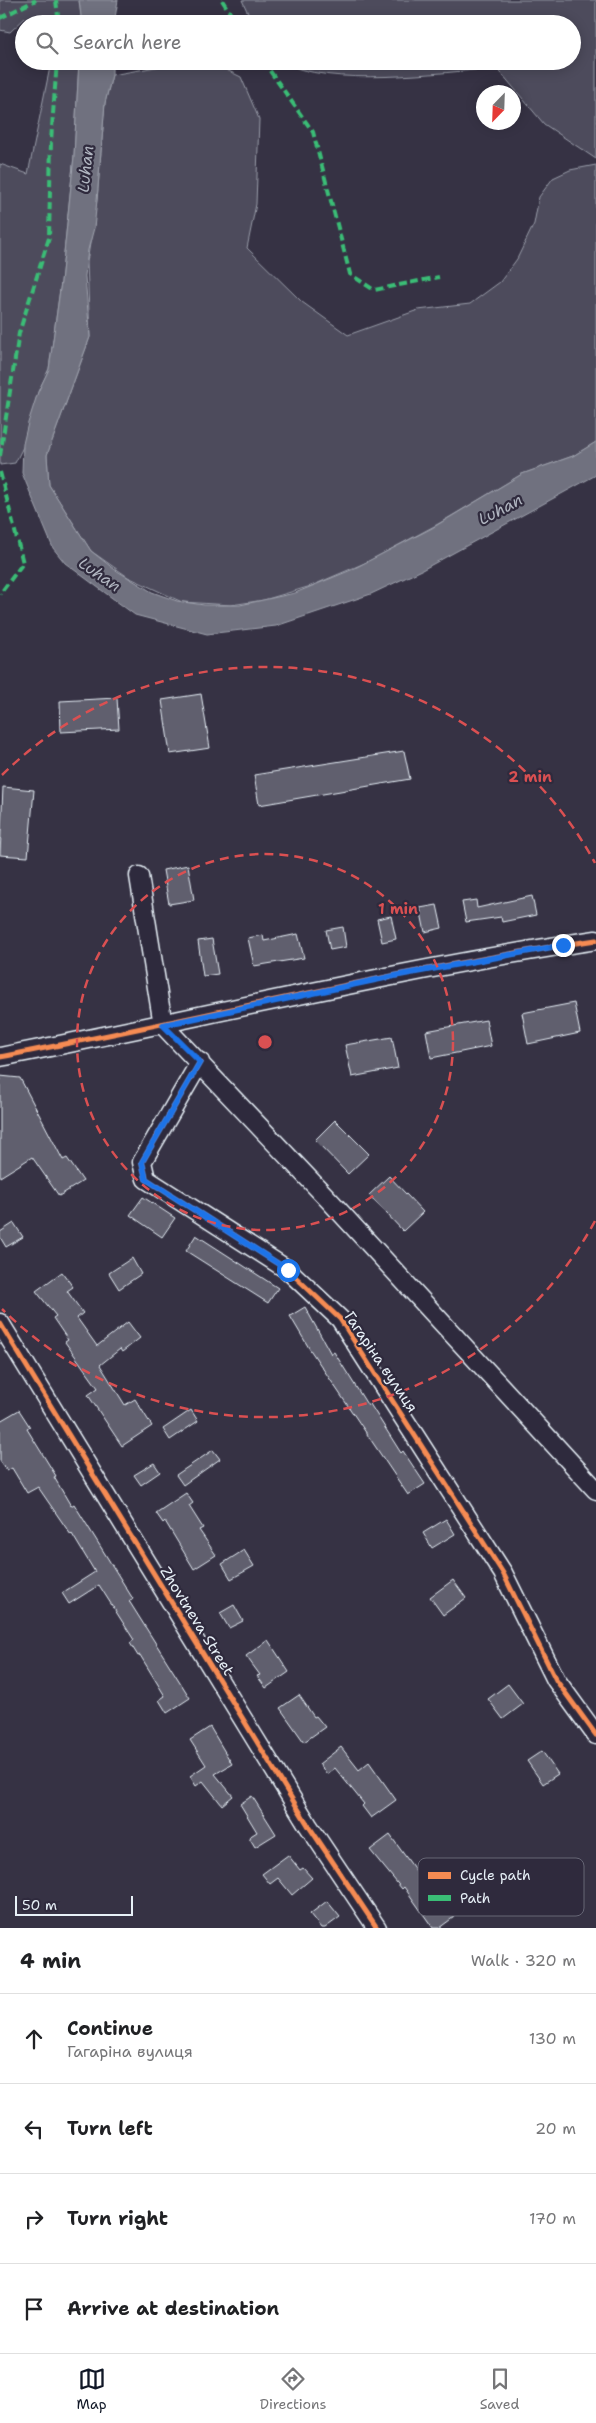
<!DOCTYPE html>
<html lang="en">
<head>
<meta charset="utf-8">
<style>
  body { margin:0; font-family:"Shantell Sans",sans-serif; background:#f6f6f6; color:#202124 }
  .compass { position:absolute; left:476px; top:85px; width:45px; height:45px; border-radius:50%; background:#fff; box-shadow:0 2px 12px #0003; rotate:203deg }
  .scale { position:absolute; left:15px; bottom:12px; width:118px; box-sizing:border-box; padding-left:5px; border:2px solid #e8f1f8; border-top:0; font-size:14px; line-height:18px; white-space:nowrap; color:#e8f1f8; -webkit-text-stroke:4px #2f2a3d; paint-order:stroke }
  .stop { position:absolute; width:15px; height:15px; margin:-11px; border:4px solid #1a73e8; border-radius:50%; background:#fff }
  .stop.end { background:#1a73e8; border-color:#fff; box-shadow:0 1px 5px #0008 }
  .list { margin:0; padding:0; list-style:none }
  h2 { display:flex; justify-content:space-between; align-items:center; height:65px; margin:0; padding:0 20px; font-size:21px }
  h2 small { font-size:16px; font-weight:400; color:#757577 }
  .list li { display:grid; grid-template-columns:32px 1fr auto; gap:15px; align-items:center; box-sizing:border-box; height:90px; padding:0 20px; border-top:1px solid #e0e0e0 }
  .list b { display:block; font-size:19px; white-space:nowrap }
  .list p { margin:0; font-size:16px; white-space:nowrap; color:#757577 }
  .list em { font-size:16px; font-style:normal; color:#757577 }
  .icon { flex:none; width:28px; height:28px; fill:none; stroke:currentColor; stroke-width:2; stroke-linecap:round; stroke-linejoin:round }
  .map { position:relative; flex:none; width:596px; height:1928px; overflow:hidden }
  .search { position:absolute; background:#fff; box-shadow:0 2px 12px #0003; left:15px; right:15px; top:15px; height:55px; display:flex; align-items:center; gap:12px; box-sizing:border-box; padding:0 18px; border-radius:28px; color:#757577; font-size:19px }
  .sheet { height:425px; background:#fff }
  nav { display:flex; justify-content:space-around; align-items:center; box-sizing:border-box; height:70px; border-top:1px solid #e0e0e0; background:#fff; font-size:14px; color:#757577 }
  nav a { display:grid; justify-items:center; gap:2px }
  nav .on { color:#111827 }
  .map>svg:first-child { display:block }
  .green { fill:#4d4b5c; stroke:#9a9eaa }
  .water { fill:#70717f; stroke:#a0a4af }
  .building { fill:#605e6e; stroke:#e8f1f8 }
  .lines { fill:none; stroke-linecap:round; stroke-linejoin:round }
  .minor-casing { stroke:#e8f1f8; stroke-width:21 }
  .minor { stroke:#2f2a3d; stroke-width:18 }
  .quiet { stroke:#3abd76; stroke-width:4; stroke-dasharray:8 4; stroke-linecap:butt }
  .cycleway-casing { stroke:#2f2a3d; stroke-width:8 }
  .cycleway { stroke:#f68b52; stroke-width:5 }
  .route { stroke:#1a73e8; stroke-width:6 }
  .ring { fill:none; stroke:#da5052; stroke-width:2.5; stroke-dasharray:9 6 }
  .labels { text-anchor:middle; stroke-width:4.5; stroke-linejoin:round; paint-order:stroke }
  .street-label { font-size:15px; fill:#e8f1f8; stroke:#2f2a3d }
  .water-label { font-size:16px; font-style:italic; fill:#b2b7c2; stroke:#2f2a3d }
  .key { fill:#2f2a3d; stroke:#666675; stroke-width:1 }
  .key-label { font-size:14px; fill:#e8f1f8 }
  .centre { fill:#da5052; stroke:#2f2a3d; stroke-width:2.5 }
  .ring-label { font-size:15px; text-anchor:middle; font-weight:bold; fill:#da5052; stroke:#2f2a3d; stroke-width:4.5; stroke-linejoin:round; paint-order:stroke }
</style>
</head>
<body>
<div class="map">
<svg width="596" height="1928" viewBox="0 0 596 1928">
  <rect width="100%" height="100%" fill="#363244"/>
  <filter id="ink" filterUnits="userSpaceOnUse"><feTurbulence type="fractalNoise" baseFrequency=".02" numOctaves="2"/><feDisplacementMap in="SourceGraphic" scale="10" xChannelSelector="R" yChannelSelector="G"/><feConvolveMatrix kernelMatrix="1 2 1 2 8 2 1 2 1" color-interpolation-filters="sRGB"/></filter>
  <g filter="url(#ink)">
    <path class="green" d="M 0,0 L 79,0 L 82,24 L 30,24 L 25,18 L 10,32 L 0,30 Z
      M 242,0 L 596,0 L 596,159 L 544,124 L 497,68 C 443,72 327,89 281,61 L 572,61 L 572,24 L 253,24 Z
      M 48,61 L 79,61 L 74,156 L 61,282 L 49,369 L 38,392 L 23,447 L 15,463 L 0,465 L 0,164 L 28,174 L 50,67 Z
      M 189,61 L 208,61 L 241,77 L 259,119 L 256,204 L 247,248 L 302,302 L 348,335 L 418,310 L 470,304 L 500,282 L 517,259 L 534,224 L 539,197 L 553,178 L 570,170 L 596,165 L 596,442 L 573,456 L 522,474 L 438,524 L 367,562 L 311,586 L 264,600 L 231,605 L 182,602 L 128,577 L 91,551 L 49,485 L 47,455 L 90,337 L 87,262 L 97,200 L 105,103 L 112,75 Z"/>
    <path class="water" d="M 79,0 L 118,0 L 114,24 L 82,24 Z
      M 79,61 L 112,61 L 112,75 L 105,103 L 97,200 L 94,228 L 88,250 L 85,276 L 90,337 L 47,455 L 49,485 L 91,551 L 114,569 L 152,592 L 177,601 L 204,605 L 240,605 L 295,593 L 351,570 L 432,528 L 522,474 L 573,456 L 596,442 L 596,475 L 422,570 L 371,594 L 276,626 L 207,634 L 135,615 L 65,563 L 53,548 L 22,473 L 23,444 L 28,423 L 38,392 L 49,369 L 61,282 L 74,156 Z"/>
    <path class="building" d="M 201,694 L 210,748 L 170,754 L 162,700 Z
      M 117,698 L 119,729 L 61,732 L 60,701 Z
      M 404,751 L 410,779 L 259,805 L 254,775 Z
      M 3,787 L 34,790 L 28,857 L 0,855 Z
      M 188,865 L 194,900 L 169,904 L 163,870 Z
      M 532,896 L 536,915 L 502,922 L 501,917 L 466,922 L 462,902 L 476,900 L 477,908 Z
      M 437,905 L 442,928 L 425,932 L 420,908 Z
      M 391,916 L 396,939 L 382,942 L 377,919 Z
      M 343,927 L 346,947 L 330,950 L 326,930 Z
      M 298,934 L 304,958 L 254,966 L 248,938 L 263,935 L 264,941 Z
      M 212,939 L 218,974 L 203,976 L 198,941 Z
      M 574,1003 L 580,1033 L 528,1044 L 522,1013 Z
      M 486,1020 L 491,1046 L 431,1058 L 426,1031 Z
      M 392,1037 L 398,1068 L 352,1077 L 345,1045 Z
      M 0,1076 L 20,1078 L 63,1160 L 67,1158 L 83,1181 L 59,1196 L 32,1157 L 0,1177 Z
      M 335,1120 L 369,1154 L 348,1174 L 315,1140 Z
      M 389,1176 L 423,1212 L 403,1231 L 369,1195 Z
      M 143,1197 L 175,1218 L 162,1237 L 130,1215 Z
      M 14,1223 L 23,1237 L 6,1247 L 0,1237 L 0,1232 Z
      M 196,1235 L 278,1288 L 268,1303 L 186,1251 Z
      M 132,1258 L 141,1274 L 119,1289 L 109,1273 Z
      M 62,1272 L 73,1287 L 67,1291 L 83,1313 L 77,1318 L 97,1346 L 128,1322 L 140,1338 L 122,1352 L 120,1349 L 100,1365 L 125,1405 L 135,1399 L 152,1426 L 122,1446 L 88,1395 L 98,1388 L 65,1342 L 68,1340 L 53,1318 L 56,1316 L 36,1291 Z
      M 305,1307 L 331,1354 L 334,1352 L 368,1406 L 370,1404 L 401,1453 L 403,1451 L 425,1484 L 408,1495 L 309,1348 L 290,1316 Z
      M 19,1410 L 30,1427 L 27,1429 L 56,1476 L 54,1477 L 71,1506 L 74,1504 L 133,1599 L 129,1601 L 190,1698 L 167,1713 L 159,1700 L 165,1696 L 140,1655 L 138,1656 L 130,1643 L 134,1640 L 99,1585 L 69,1604 L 62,1593 L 95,1572 L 72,1534 L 71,1535 L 38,1487 L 27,1493 L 12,1468 L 7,1471 L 0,1461 L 0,1421 Z
      M 191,1410 L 198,1421 L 170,1440 L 163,1429 Z
      M 213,1450 L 220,1459 L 183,1485 L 176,1475 Z
      M 154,1463 L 160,1472 L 141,1485 L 134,1475 Z
      M 186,1493 L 193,1503 L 189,1506 L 203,1528 L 199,1530 L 216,1555 L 194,1569 L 165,1521 L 163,1523 L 156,1513 Z
      M 446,1519 L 455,1534 L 432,1548 L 423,1533 Z
      M 244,1550 L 254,1566 L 231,1579 L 222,1564 Z
      M 453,1580 L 466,1598 L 443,1615 L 430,1597 Z
      M 234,1605 L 243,1621 L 229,1628 L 220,1613 Z
      M 268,1640 L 289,1672 L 266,1688 L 257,1676 L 260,1675 L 246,1656 Z
      M 508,1684 L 523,1704 L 503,1719 L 488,1699 Z
      M 299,1695 L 314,1717 L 316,1716 L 325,1727 L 304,1742 L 280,1708 Z
      M 210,1727 L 232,1764 L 215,1774 L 233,1796 L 222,1805 L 203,1781 L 196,1786 L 190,1776 L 206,1765 L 190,1740 Z
      M 341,1747 L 359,1770 L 369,1762 L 396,1800 L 371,1818 L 362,1806 L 364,1804 L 335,1768 L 327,1774 L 319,1764 Z
      M 542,1751 L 558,1774 L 543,1784 L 527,1761 Z
      M 252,1796 L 276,1834 L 255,1847 L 249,1837 L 257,1832 L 240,1804 Z
      M 390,1835 L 429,1889 L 432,1887 L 454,1917 L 439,1928 L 433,1928 L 404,1887 L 402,1889 L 370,1850 Z
      M 288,1855 L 300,1870 L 303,1868 L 312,1878 L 292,1895 L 278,1878 L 270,1884 L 262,1874 Z
      M 327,1901 L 340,1917 L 325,1928 L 321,1928 L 310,1914 Z"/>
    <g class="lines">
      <defs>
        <path id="minor" d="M 139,876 L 163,1025 L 330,1201 L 596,1490
          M 0,1057 C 199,1018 396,970 596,940
          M 200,1062 L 142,1162 L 146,1179 L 288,1270 L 340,1319 L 503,1573 L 556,1680 L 596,1735
          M 0,1323 L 308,1825 L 377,1928"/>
      </defs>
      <use href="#minor" class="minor-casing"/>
      <use href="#minor" class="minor"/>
      <path class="quiet" d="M 56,0 L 59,24
        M 222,0 L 237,24
        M 0,18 L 36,0
        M 263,61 L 313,132 L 350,274 L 374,290 L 439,277
        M 0,456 L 19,333 L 49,238 L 51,141 L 57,61
        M 0,472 L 23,563 L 0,594"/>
      <defs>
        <path id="cycleway" d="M 0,1057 C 199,1018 396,970 596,940
          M 200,1062 L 142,1162 L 146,1179 L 288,1270 L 340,1319 L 503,1573 L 556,1680 L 596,1735
          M 0,1323 L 308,1825 L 377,1928"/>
      </defs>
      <use href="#cycleway" class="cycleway-casing"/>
      <use href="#cycleway" class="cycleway"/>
    </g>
  </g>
  <g class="lines" filter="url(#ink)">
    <path class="route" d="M 288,1270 L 146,1179 L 142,1162 L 200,1062 L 163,1025 L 394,976 L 563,945"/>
  </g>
  <g class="ring">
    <circle cx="265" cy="1042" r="188"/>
    <path d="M595 1221A375 375 0 0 1 2 1309M2 775A375 375 0 0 1 595 863"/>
  </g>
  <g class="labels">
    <g class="street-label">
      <text transform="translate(381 1362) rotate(56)" y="5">Гагаріна вулиця</text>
      <text transform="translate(197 1621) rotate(58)" y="5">Zhovtneva Street</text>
    </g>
    <g class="water-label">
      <text transform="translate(85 169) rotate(-84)" y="6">Luhan</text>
      <text transform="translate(500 509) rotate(-28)" y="6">Luhan</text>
      <text transform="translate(100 574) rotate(35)" y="6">Luhan</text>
    </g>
  </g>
  <rect x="418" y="1858" width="166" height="58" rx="8" class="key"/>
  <rect x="428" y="1872" width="23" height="7" fill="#f68b52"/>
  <rect x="428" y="1895" width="23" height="6" fill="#3abd76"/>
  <g class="key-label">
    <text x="460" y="1880">Cycle path</text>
    <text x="460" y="1903">Path</text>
  </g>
  <circle cx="265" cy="1042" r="8" class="centre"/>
  <g class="ring-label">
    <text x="530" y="782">2 min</text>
    <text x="398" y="914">1 min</text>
  </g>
</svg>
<svg class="compass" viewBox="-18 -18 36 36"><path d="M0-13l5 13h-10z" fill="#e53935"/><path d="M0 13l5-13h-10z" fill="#757577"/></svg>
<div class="scale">50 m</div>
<div class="stop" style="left:288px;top:1270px"></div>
<div class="stop end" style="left:563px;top:945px"></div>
<div class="search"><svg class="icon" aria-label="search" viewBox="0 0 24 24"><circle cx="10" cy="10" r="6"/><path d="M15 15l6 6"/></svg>Search here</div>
</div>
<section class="sheet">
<h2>4 min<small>Walk · 320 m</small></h2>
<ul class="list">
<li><svg class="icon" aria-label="ahead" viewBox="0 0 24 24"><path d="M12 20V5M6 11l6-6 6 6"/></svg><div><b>Continue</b><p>Гагаріна вулиця</p></div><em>130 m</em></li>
<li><svg class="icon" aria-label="left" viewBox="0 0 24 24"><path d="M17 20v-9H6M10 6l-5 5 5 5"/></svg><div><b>Turn left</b></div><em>20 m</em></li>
<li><svg class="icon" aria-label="right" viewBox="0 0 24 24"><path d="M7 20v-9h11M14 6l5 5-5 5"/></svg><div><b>Turn right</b></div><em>170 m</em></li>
<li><svg class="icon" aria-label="arrive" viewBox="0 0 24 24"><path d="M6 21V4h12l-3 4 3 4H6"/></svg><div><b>Arrive at destination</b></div></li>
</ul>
</section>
<nav>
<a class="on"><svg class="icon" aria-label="map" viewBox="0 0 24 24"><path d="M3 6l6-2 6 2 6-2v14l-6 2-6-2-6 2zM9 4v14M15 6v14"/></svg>Map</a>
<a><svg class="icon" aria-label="directions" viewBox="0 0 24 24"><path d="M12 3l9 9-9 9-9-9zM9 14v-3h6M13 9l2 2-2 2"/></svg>Directions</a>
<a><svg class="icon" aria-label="saved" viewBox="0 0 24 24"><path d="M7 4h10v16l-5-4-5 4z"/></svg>Saved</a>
</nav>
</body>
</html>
